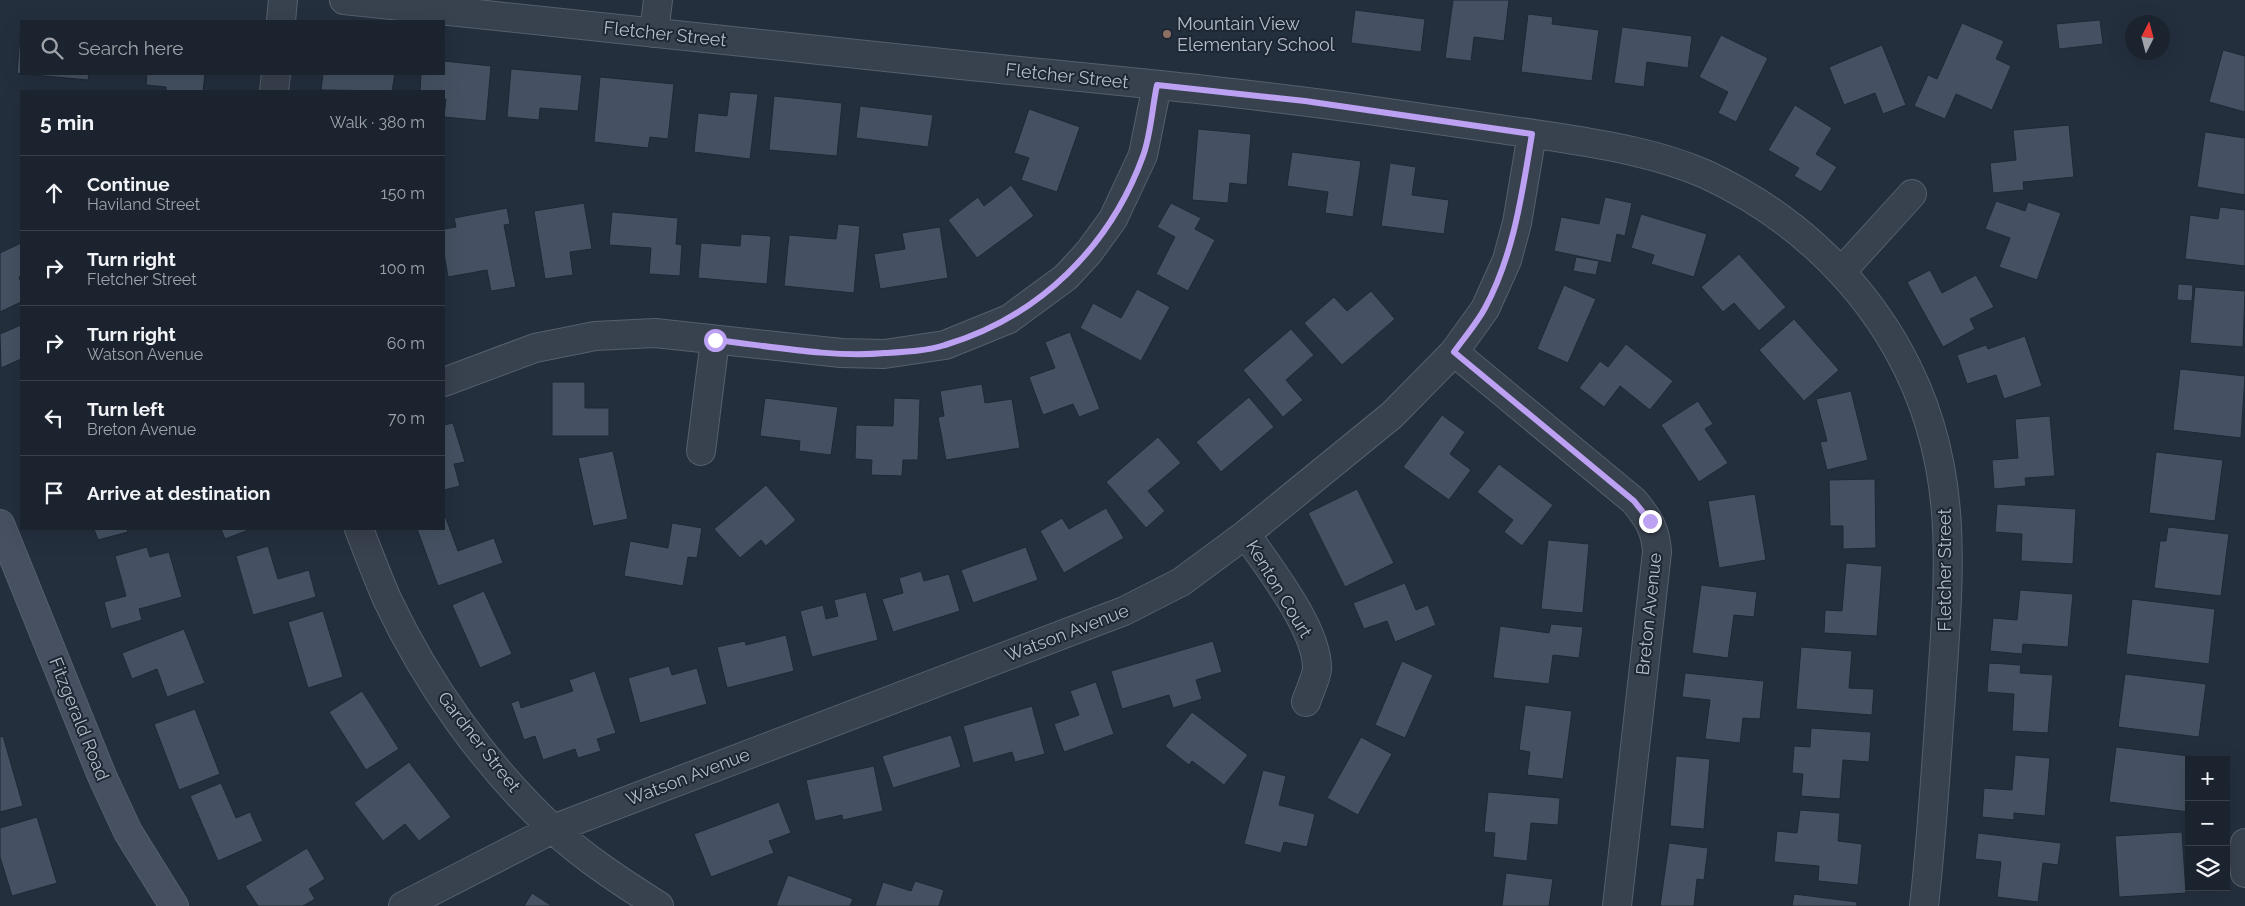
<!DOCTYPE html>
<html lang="en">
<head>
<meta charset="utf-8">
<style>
  body { margin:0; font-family:Raleway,sans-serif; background:#282f3a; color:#f1f3f6 }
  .controls { position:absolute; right:15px; bottom:15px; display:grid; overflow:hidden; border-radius:0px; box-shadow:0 5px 20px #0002 }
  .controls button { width:45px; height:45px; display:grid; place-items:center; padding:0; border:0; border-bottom:1px solid #39404a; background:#1b232e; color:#f1f3f6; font:25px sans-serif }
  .compass { position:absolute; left:2125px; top:15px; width:45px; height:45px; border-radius:50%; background:#1b232e; box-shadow:0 5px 20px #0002; rotate:6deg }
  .stop { position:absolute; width:15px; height:15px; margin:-11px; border:4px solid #bca0f2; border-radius:50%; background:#fff }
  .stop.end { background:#bca0f2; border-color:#fff; box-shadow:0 1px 5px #0008 }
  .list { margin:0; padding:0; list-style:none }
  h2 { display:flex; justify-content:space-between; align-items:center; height:65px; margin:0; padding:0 20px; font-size:21px }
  h2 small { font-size:16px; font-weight:400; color:#a0a4aa }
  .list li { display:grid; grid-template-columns:32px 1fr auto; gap:15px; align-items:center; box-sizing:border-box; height:75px; padding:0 20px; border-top:1px solid #39404a }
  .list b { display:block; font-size:19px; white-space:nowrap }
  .list p { margin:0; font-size:16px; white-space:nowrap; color:#a0a4aa }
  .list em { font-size:16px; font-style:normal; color:#a0a4aa }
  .icon { flex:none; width:28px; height:28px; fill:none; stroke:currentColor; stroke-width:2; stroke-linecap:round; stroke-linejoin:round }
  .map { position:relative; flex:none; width:2245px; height:906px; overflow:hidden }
  .search { position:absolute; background:#1b232e; box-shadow:0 5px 20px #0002; left:20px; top:20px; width:425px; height:55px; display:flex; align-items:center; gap:12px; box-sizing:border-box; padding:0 18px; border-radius:0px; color:#a0a4aa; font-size:19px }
  .panel { position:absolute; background:#1b232e; box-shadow:0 5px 20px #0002; left:20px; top:90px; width:425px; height:440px; border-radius:0px }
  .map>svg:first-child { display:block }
  .building { fill:#455162; stroke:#1f2835 }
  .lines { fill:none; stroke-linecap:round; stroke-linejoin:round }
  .minor-casing { stroke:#565f6c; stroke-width:30 }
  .secondary-casing { stroke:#565f6c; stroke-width:30 }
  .minor { stroke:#38414e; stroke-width:28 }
  .secondary { stroke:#465061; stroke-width:28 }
  .route { stroke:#bca0f2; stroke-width:6 }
  .education-dot { fill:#8d6e63; stroke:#1d2633; stroke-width:2 }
  .labels { text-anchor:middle; stroke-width:4; stroke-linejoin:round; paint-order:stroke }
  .poi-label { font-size:18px; fill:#b4bcc9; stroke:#1d2633; text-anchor:start }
  .street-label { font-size:18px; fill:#b4bcc9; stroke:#1d2633 }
</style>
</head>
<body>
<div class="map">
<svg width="2245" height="906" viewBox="0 0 2245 906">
  <rect width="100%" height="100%" fill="#242f3e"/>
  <path class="building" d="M 1453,0 L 1509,0 L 1504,41 L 1474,37 L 1471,61 L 1445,58 Z
    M 1355,10 L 1425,19 L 1421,52 L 1351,43 Z
    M 1528,14 L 1553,17 L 1552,24 L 1599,30 L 1592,81 L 1521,72 Z
    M 2100,20 L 2103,44 L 2059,49 L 2056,24 Z
    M 1962,23 L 2004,41 L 1996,59 L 2011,66 L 1992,110 L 1956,94 L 1945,119 L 1914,106 L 1928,75 L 1937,79 Z
    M 21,24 L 21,74 L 17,73 Z
    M 1622,27 L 1692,36 L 1688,68 L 1647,62 L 1644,87 L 1614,83 Z
    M 1721,35 L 1768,58 L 1736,122 L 1718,113 L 1728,92 L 1699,77 Z
    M 1882,45 L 1906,105 L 1883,114 L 1875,93 L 1844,105 L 1829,67 Z
    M 2223,50 L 2245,56 L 2245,112 L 2209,102 Z
    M 444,61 L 491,66 L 486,121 L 444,117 L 446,99 L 444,99 L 444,91 L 420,91 L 421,74 L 444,74 Z
    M 511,69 L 582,75 L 578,111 L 540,108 L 539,120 L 507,117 Z
    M 23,74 L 89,74 L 88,80 Z
    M 147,74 L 205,74 L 203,91 L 166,91 L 166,87 L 146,85 Z
    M 323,74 L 395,74 L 392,91 L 321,90 Z
    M 600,77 L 674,84 L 668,139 L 650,137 L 648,148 L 594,142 Z
    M 730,92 L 758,94 L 750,159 L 694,152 L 698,113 L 727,116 Z
    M 774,96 L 842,103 L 837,156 L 769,150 Z
    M 1795,105 L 1832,128 L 1816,154 L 1837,167 L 1821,192 L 1794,176 L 1799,168 L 1768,150 Z
    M 860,106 L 933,115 L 928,147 L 856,138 Z
    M 1029,109 L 1080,127 L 1057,192 L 1021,180 L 1029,158 L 1014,153 Z
    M 2069,125 L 2074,177 L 2023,182 L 2024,190 L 1993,193 L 1990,163 L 2016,160 L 2013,130 Z
    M 1198,129 L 1251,134 L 1247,185 L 1230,183 L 1228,203 L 1192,200 Z
    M 2205,132 L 2245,138 L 2245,195 L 2197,187 Z
    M 1292,152 L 1361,161 L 1353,217 L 1325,213 L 1328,192 L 1287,186 Z
    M 1390,163 L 1416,167 L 1412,195 L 1449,200 L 1444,234 L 1381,226 Z
    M 1011,185 L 1034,216 L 977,258 L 948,220 L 978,197 L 984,206 Z
    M 1605,197 L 1632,203 L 1625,236 L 1617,234 L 1611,263 L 1554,251 L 1561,217 L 1599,224 Z
    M 1996,201 L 2025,211 L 2028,202 L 2061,213 L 2037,280 L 1999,267 L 2010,238 L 1985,229 Z
    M 584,203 L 592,249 L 570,252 L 573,275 L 545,279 L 534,211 Z
    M 1171,203 L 1201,218 L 1195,229 L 1215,240 L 1188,291 L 1156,274 L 1175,237 L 1157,227 Z
    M 2220,207 L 2245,210 L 2245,266 L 2185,259 L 2190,215 L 2218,219 Z
    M 507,208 L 510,224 L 504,225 L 516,287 L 491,291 L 487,270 L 448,277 L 444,253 L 444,229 L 456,227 L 454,218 Z
    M 612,212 L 678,218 L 676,244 L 682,245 L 680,276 L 649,274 L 651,248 L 609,245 Z
    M 1641,214 L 1707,234 L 1694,277 L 1651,264 L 1654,255 L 1631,248 Z
    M 838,224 L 860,226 L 854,293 L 784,286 L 789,235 L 836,239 Z
    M 940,227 L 948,278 L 880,289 L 874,254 L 905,249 L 902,233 Z
    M 741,234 L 771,236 L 767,284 L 698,278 L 701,243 L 740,246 Z
    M 21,243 L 21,276 L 19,277 L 21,283 L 21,302 L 0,312 L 0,253 Z
    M 1739,254 L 1786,307 L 1759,331 L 1734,303 L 1723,312 L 1701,287 Z
    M 1576,257 L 1599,261 L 1596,275 L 1573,271 Z
    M 1930,270 L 1942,293 L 1976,275 L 1994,307 L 1970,319 L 1975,329 L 1943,347 L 1907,282 Z
    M 2178,284 L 2193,285 L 2192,301 L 2177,300 Z
    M 1564,285 L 1596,299 L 1568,363 L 1537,349 Z
    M 2195,287 L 2245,291 L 2243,347 L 2190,343 Z
    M 1137,289 L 1170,307 L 1141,361 L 1080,328 L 1093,303 L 1121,318 Z
    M 1371,291 L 1395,319 L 1342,365 L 1304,323 L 1334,297 L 1347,311 Z
    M 1794,319 L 1839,370 L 1804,401 L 1759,350 Z
    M 21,325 L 21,359 L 1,368 L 0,334 Z
    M 1291,329 L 1314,355 L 1286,380 L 1303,400 L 1283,417 L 1243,370 Z
    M 1070,332 L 1100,409 L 1079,417 L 1073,404 L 1043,415 L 1029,377 L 1055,368 L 1045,342 Z
    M 2025,336 L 2042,386 L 2004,399 L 1996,375 L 1967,384 L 1957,355 L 1986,345 L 1988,349 Z
    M 1626,344 L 1673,381 L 1650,410 L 1620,386 L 1604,407 L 1579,388 L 1600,361 L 1608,367 Z
    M 2180,369 L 2245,376 L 2241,438 L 2173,430 Z
    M 552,382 L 585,382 L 585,408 L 609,408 L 609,436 L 552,436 Z
    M 982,384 L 985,403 L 1012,399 L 1020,448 L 946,460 L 938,417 L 944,416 L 940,391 Z
    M 1851,391 L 1868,460 L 1827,470 L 1820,442 L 1827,441 L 1816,399 Z
    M 1249,397 L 1274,427 L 1221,472 L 1196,442 Z
    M 765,398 L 838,407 L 831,455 L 799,451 L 800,441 L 760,436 Z
    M 894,398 L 920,399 L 918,460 L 903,460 L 902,476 L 871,475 L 872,460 L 855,459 L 856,425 L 893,426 Z
    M 1698,401 L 1713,424 L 1705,429 L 1728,463 L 1699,482 L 1661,425 Z
    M 1442,415 L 1465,432 L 1450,454 L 1471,470 L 1449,500 L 1403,467 Z
    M 2050,416 L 2055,476 L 2025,478 L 2026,486 L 1994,489 L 1992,460 L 2018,458 L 2015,419 Z
    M 453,423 L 465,462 L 454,464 L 460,486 L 444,490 L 444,425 Z
    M 1158,437 L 1181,463 L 1148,491 L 1165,511 L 1146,528 L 1106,482 Z
    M 613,451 L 628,519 L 593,526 L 578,458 Z
    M 2156,452 L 2223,460 L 2215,521 L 2149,513 Z
    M 1499,464 L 1553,505 L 1522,546 L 1504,532 L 1513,520 L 1477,492 Z
    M 1875,479 L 1876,548 L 1843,549 L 1843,526 L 1830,526 L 1829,480 Z
    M 766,485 L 796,520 L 766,546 L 761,540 L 740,558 L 714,529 Z
    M 1357,489 L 1394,563 L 1345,587 L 1308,513 Z
    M 1755,494 L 1766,560 L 1719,568 L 1708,501 Z
    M 1997,504 L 2076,509 L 2073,564 L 2021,561 L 2022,534 L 1995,532 Z
    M 1106,508 L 1124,538 L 1064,573 L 1040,531 L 1062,518 L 1069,529 Z
    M 444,513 L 458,551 L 494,538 L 503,563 L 438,586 L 417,529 L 444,529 Z
    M 672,523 L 702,528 L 697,558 L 688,557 L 683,586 L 624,576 L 630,541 L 668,548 Z
    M 2168,527 L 2229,534 L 2221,596 L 2154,588 L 2160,541 L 2166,541 Z
    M 94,529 L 127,529 L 128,532 L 98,540 Z
    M 221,529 L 251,529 L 225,539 Z
    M 1548,540 L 1589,544 L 1583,613 L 1541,609 Z
    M 268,546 L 278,579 L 309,570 L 316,597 L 253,615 L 236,556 Z
    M 147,547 L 150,557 L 169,552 L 182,597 L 139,609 L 142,620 L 111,629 L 104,602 L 126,596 L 115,556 Z
    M 1026,547 L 1038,580 L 973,603 L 961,570 Z
    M 1846,563 L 1882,566 L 1877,636 L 1824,633 L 1825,610 L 1842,611 Z
    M 921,571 L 924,581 L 949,574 L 960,611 L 893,632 L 882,599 L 903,593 L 899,578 Z
    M 1405,583 L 1416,610 L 1428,605 L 1436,625 L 1395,642 L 1387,621 L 1364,629 L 1353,603 Z
    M 1701,585 L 1757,592 L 1754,617 L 1734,615 L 1728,658 L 1692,653 Z
    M 2020,590 L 2073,594 L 2068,647 L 2023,644 L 2022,654 L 1990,651 L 1993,618 L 2017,620 Z
    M 484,591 L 512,654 L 480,668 L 452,605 Z
    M 866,592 L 878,640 L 812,657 L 800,611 L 823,605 L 826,619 L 838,616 L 834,600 Z
    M 2132,599 L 2215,609 L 2209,664 L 2126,654 Z
    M 323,611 L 343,677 L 308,688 L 288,622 Z
    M 1551,624 L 1583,627 L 1579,658 L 1553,655 L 1549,684 L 1493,678 L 1500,626 L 1549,633 Z
    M 184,629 L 205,683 L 167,697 L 157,669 L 132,679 L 122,653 Z
    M 786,635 L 794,671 L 727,688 L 717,647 L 745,641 L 746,645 Z
    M 1213,641 L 1222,672 L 1196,680 L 1202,699 L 1173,708 L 1169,695 L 1122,709 L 1111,671 Z
    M 1801,647 L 1852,651 L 1849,688 L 1874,689 L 1872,715 L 1796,709 Z
    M 1402,661 L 1433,675 L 1405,738 L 1375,725 Z
    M 1989,663 L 2021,665 L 2020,673 L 2053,675 L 2048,733 L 2012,731 L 2014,694 L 1987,692 Z
    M 669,666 L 672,675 L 697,668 L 707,704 L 640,723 L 628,678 Z
    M 595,671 L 616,733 L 597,739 L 601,751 L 578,758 L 575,749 L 543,760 L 535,736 L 524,740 L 511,703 L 519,700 L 521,708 L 573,691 L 569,680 Z
    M 1685,673 L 1764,681 L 1760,719 L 1743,718 L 1740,743 L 1705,739 L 1710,700 L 1682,697 Z
    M 2125,674 L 2206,684 L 2199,737 L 2118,727 Z
    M 1096,682 L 1114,734 L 1064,752 L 1054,724 L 1079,715 L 1070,691 Z
    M 362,691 L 399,749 L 366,770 L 329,712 Z
    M 1525,705 L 1572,711 L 1563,779 L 1527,775 L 1530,752 L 1519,750 Z
    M 1032,706 L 1045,754 L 1015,762 L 1012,752 L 973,763 L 963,726 Z
    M 195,709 L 220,774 L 179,790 L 154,724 Z
    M 1192,712 L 1248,755 L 1224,785 L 1192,761 L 1189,765 L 1165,746 Z
    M 1811,728 L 1871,732 L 1869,762 L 1843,760 L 1840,799 L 1801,796 L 1803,774 L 1792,773 L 1794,746 L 1810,747 Z
    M 951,735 L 961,767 L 893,788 L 882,756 Z
    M 3,736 L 23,806 L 0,812 L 0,737 Z
    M 1361,737 L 1392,754 L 1358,815 L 1327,798 Z
    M 2116,747 L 2197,757 L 2197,760 L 2189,760 L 2189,812 L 2109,802 Z
    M 2015,755 L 2050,758 L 2045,816 L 2014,813 L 2014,820 L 1982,817 L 1984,788 L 2012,790 Z
    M 1676,756 L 1710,759 L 1704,829 L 1670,826 Z
    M 409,762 L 451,817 L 419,841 L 405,824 L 383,841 L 354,803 Z
    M 874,766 L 883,811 L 843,820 L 842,815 L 815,821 L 806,780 Z
    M 1263,770 L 1286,776 L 1279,805 L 1315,814 L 1307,847 L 1284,842 L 1281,853 L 1244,844 Z
    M 221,783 L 236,818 L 250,812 L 263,841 L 218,861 L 190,796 Z
    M 1488,792 L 1560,798 L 1558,825 L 1531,823 L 1527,861 L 1493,857 L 1495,833 L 1484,832 Z
    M 779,802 L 791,833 L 769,841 L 774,853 L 711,877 L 694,834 Z
    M 1800,810 L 1840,813 L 1838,841 L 1862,844 L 1858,885 L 1818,881 L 1819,866 L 1774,862 L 1777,831 L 1797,833 Z
    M 37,817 L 57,883 L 12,896 L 0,857 L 0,828 Z
    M 2182,832 L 2186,893 L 2119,897 L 2115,836 Z
    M 1978,833 L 2061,843 L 2058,865 L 2043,863 L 2038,902 L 1997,897 L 2001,862 L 1975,859 Z
    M 1669,843 L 1708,848 L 1704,880 L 1697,879 L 1694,906 L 1660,906 Z
    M 307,848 L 325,879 L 309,889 L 315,899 L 303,906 L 258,906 L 245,886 Z
    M 1506,873 L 1553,879 L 1549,906 L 1502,906 Z
    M 788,875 L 853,899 L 850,906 L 776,906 Z
    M 915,881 L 944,890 L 939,906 L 875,906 L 883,882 L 911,891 Z
    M 532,893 L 552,906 L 524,906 Z
    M 1794,894 L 1857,902 L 1857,906 L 1792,906 Z"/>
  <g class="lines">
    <defs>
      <path id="minor" d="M 344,0 C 550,22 755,43 961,65 C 1097,79 1233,91 1368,110 C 1430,119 1493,128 1555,137 C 1605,145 1657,153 1705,174 C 1786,211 1855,273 1898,350 C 1962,464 1949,572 1941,696 C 1936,766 1932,836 1924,906
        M 281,21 L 283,0
        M 654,33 L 658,0
        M 274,91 L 276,74
        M 1841,272 L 1912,194
        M 1454,352 L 1634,501 C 1648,518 1656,530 1657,552 L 1617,906
        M 444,382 L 535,348 L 595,336 L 655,333 L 841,353 L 884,354 L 945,345 L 1009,319 L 1066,277 L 1089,252 L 1113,219 L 1143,155 L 1157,85
        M 701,451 L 715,340
        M 359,529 C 368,552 377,576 387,599 C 427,684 484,764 552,828 C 584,858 623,883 659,906
        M 1246,534 C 1268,567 1318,629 1317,669 C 1316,679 1309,692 1306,702
        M 2245,843 L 2243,852 L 2245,873
        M 403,906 L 553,829 L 1124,611 L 1181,582 L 1246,534 L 1392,415 L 1454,352 L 1485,309 L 1507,260 L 1517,223 L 1532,134"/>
      <path id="secondary" d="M 0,524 L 102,776 L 128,832 L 174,906"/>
    </defs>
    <use href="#minor" class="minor-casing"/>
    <use href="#secondary" class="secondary-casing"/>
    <use href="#minor" class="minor"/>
    <use href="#secondary" class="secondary"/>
  </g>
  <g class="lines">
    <path class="route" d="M 715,340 C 770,346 831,358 885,353 C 904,352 927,351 945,345 C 1039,317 1110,247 1143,156 C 1151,134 1152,108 1157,85 L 1305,101 L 1532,134 C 1522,194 1514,254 1485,308 C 1477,323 1464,338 1454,352 L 1634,501 L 1650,521"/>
  </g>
  <circle class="education-dot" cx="1167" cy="34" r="5"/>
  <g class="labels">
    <g class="poi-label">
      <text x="1177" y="30">Mountain View<tspan x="1177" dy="21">Elementary School</tspan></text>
    </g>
    <g class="street-label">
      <text transform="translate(665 34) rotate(6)" y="6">Fletcher Street</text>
      <text transform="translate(1067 76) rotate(6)" y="6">Fletcher Street</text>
      <text transform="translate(1945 570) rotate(-90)" y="6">Fletcher Street</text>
      <text transform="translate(1279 589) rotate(59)" y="6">Kenton Court</text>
      <text transform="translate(1649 614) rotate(-84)" y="6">Breton Avenue</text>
      <text transform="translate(1067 633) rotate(-21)" y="6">Watson Avenue</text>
      <text transform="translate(79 719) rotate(68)" y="6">Fitzgerald Road</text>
      <text transform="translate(479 742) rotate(52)" y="6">Gardner Street</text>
      <text transform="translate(688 777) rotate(-21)" y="6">Watson Avenue</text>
    </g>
  </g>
</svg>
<div class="controls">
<button>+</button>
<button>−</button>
<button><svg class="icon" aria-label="layers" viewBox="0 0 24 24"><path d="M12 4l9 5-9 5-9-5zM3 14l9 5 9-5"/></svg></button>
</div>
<svg class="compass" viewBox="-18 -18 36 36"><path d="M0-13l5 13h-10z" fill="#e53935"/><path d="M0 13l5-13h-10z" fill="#a0a4aa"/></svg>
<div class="stop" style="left:715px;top:340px"></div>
<div class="stop end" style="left:1650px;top:521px"></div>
<div class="search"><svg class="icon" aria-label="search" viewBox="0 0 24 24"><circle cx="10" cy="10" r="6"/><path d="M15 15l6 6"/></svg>Search here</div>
<section class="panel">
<h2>5 min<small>Walk · 380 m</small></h2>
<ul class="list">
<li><svg class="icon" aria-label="ahead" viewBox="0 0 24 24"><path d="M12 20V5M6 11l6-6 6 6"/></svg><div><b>Continue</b><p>Haviland Street</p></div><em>150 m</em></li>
<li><svg class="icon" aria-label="right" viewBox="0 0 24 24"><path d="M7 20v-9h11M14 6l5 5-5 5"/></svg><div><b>Turn right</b><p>Fletcher Street</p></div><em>100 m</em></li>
<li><svg class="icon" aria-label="right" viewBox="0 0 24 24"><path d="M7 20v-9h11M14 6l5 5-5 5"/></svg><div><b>Turn right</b><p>Watson Avenue</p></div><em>60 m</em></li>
<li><svg class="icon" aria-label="left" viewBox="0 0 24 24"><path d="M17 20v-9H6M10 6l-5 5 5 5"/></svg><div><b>Turn left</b><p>Breton Avenue</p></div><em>70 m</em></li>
<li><svg class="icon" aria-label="arrive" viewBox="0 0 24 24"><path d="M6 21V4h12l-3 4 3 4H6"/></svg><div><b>Arrive at destination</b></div></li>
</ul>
</section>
</div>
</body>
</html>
